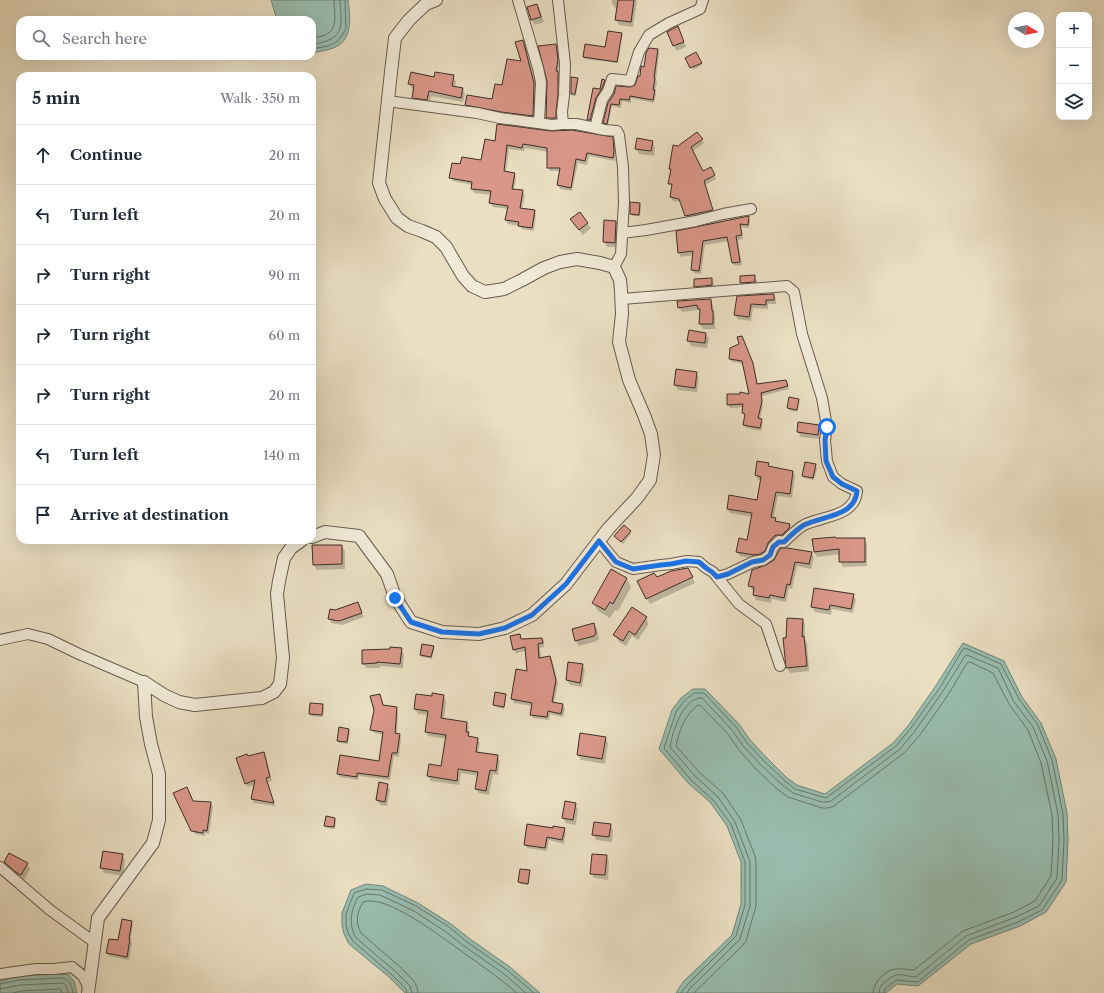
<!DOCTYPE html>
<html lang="en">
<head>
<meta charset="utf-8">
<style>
  body { margin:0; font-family:"Libre Caslon Text",serif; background:#f2f2f3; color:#1f2937 }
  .controls { position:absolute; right:12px; top:12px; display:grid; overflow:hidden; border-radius:8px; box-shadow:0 4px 16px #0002 }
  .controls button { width:36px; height:36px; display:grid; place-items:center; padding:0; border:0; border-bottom:1px solid #e0e1e3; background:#fff; color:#1f2937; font:20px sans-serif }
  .compass { position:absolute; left:1008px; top:12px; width:36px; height:36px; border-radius:50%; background:#fff; box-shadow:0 4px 16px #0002; rotate:100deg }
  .stop { position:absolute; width:12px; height:12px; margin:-9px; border:3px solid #1a73e8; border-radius:50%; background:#fff }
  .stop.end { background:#1a73e8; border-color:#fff; box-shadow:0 1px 4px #0008 }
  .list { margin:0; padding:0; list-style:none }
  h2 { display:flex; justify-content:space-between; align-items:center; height:52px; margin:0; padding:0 16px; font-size:17px }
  h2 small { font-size:13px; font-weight:400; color:#747a83 }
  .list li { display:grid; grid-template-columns:26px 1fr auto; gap:12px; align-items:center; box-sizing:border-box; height:60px; padding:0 16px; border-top:1px solid #e0e1e3 }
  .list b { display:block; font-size:15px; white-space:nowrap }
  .list em { font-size:13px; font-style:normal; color:#747a83 }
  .icon { flex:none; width:22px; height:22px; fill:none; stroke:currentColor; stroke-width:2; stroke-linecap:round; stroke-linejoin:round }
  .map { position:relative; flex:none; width:1104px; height:993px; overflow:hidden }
  .search { position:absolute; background:#fff; box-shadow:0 4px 16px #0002; left:16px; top:16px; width:300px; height:44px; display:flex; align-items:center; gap:10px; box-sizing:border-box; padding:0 14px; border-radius:12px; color:#747a83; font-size:15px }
  .panel { position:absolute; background:#fff; box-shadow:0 4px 16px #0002; left:16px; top:72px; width:300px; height:472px; border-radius:12px }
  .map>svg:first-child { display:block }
  .water { fill:#98bdaf; stroke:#728479 }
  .shadow { fill:#0003 }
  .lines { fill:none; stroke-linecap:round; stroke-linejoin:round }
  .shore { stroke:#69766b; stroke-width:1 }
  .building { fill:#da9688; stroke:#3a2e27 }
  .minor-casing { stroke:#665a4e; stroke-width:12 }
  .tertiary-casing { stroke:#665a4e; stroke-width:14 }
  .minor { stroke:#f1ead7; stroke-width:10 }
  .tertiary { stroke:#f1ead7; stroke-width:12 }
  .route { stroke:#1a73e8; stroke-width:5 }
</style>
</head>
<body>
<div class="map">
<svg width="1104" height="993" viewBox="0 0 1104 993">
  <rect width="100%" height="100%" fill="#eadfc2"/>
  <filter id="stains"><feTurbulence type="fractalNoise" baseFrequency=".005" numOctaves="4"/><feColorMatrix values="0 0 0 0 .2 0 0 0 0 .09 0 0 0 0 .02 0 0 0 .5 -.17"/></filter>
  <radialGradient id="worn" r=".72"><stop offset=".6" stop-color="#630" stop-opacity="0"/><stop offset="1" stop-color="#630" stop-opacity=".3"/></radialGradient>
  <path class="water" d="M 271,0 L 348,0 C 350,14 353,36 339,45 C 332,50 321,51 312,53 L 312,20 L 277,20 Z
    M 963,643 L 1004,661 L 1022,697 L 1041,723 L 1056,759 L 1067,813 L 1068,840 L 1066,882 L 1046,912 L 1020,926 L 971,944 L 918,986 L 897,984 L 886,993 L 676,993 L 683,982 L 732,935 L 741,904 L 741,862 L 727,826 L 710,802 L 688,783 L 659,749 L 672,710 L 681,698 L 693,689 L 705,689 L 739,724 L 750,740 L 767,758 L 787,778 L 797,785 L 825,794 L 893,743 L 908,726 L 935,687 Z
    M 366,884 L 383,886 L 418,903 L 451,924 L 470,939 L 510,967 L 540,993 L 405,993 L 389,977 L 349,944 L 344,934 L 342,925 L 342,913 L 351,890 Z
    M 62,974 L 69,975 L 74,981 L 77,993 L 0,993 L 0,981 L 19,976 Z"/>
  <path class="shadow" d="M 612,0 L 636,0 L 637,1 L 633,27 L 619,25 L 616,20 L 618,9 L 615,8 L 612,3 Z
    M 537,5 L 540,10 L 544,22 L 535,25 L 532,20 L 528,8 Z
    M 680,32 L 686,47 L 679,50 L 676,50 L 673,44 Z
    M 621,34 L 622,36 L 618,63 L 585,59 L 584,57 L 606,48 Z
    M 523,41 L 526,47 L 537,89 L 536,121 L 469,110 L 466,105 L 493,100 L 522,62 Z
    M 556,45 L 558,48 L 559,64 L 558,73 L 560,76 L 557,121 L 549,121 L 547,117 Z
    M 658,50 L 659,53 L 656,80 L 657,82 L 655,92 L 656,94 L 654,103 L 631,98 L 631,103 L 622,101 L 621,108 L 612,106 L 608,126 L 606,126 L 604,123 L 609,103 L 630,88 L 635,86 L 645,68 Z
    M 696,54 L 702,65 L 693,70 L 687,58 Z
    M 453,76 L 456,82 L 455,87 L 462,89 L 465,94 L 463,102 L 431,96 L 430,105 L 416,103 L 413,98 L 415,89 L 412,89 L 409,83 L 435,79 Z
    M 577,79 L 578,81 L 576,96 L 573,96 L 572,94 Z
    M 603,80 L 606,83 L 603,91 L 596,101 L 591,122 L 589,122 L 588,119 L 594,89 L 601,90 Z
    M 612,138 L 614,142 L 616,155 L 615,161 L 589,156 L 587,165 L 578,163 L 572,191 L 560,189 L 558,185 L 560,171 L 550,171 L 548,167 L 548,152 L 525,148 L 524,151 L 509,149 L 506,173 L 514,174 L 516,178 L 514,190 L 522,191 L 525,195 L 522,209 L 534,211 L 536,215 L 534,231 L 522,229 L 520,226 L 508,224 L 506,220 L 508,209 L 493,207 L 490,203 L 492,195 L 474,193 L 472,189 L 472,185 L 453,181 L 450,177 L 461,165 L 482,161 L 495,142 Z
    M 702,140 L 704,143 L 693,151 L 703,172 L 710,168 L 716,179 L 705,185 L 714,214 L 688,220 L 682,202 L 673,201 L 671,197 L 673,187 L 669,183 L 671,171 L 670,169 L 678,147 Z
    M 652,142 L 655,147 L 654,156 L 639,154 L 636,149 Z
    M 640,204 L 641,206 L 640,216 L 632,216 L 631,213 Z
    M 579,213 L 591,228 L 583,235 L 574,224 Z
    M 748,217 L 750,221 L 749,228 L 741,227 L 743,239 L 738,240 L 742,265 L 735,266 L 733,263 L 729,241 L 705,245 L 701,274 L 694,273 L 692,269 L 693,255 L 681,257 L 679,253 L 677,232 Z
    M 616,222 L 619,227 L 618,247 L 607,247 L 604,242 Z
    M 754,276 L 757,281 L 758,287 L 744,288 L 741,283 Z
    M 711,279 L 714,284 L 715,290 L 698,292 L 695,286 Z
    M 774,295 L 776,299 L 776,304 L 768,304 L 768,309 L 753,308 L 751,321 L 738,319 L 735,315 L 738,297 Z
    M 710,300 L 713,305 L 715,317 L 715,329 L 703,329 L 700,324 L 700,312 L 699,310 L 682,312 L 679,307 Z
    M 706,334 L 709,339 L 707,348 L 691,346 L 688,340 Z
    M 743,340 L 754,367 L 758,385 L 786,381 L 789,389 L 762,396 L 763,405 L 760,419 L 763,423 L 761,431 L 746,428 L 744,425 L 746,416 L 743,413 L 744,407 L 730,408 L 728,404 L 750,395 L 744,364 L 732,362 L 730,359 Z
    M 696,373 L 699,378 L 697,392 L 678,390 L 675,385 Z
    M 798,400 L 799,402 L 797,412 L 789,410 L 788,408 Z
    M 818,426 L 821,431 L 820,439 L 801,437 L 798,432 Z
    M 758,462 L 768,464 L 770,468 L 793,471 L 795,476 L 792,498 L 778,496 L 773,519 L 775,519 L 777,522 L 789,525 L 792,529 L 767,555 L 757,559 L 740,556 L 737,552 L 748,541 L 753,517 L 730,513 L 728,509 L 758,501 L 762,480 L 758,480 L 756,475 Z
    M 815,465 L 817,468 L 814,480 L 804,478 L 803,476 Z
    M 630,532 L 631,534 L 623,544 L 617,538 Z
    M 836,539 L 864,539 L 867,544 L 867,566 L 843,567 L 840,561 L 840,554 L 817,557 L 814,552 Z
    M 342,546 L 345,551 L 345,569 L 317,570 L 314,565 Z
    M 811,553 L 814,557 L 811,569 L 797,566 L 792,589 L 789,588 L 786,602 L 772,599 L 771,603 L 756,600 L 754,595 L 755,590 L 752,590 L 749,585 L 767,566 Z
    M 691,574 L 695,583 L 650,604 L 647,599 L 656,578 Z
    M 627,579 L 631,587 L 618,611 L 615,610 L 610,618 L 598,611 L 593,603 Z
    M 853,595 L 856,600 L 853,613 L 832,609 L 831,615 L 815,612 L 812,607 Z
    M 358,603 L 364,617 L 342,625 L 331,623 L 329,618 L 335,611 Z
    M 645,617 L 648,622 L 648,625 L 638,640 L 632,636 L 626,646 L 619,642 L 616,636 Z
    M 803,620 L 805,625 L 805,639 L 807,643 L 809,671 L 790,673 L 787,668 L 784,639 L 787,639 Z
    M 594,624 L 597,629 L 599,639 L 597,641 L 579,646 L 576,641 L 573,630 Z
    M 520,635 L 522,640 L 542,639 L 544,642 L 544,647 L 540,648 L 541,659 L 550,657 L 552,660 L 558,684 L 554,703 L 563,705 L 565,709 L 563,717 L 550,714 L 549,720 L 533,718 L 531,714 L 532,706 L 514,703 L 512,699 L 528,672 L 526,651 L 516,653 L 514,650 Z
    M 433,647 L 434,649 L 432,659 L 422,657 L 421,655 Z
    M 401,649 L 404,654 L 403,668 L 380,666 L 380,668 L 366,668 L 363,663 Z
    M 569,663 L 582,665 L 585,670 L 582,687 L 570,685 L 567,680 Z
    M 505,694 L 506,697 L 504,709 L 496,707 L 494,705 Z
    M 380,695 L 384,706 L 396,708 L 398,712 L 397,734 L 399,734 L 401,738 L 399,757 L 394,756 L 390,780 L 359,776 L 358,780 L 340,777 L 338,774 L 380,763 L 384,735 L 374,733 L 372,730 Z
    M 417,695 L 433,697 L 443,696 L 446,701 L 444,720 L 466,723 L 469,727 L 468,733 L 471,738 L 477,739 L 480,743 L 478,753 L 497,756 L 500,761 L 498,775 L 493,774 L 489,795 L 479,793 L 476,789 L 479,776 L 461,773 L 459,785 L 431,781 L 428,776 L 442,767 L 447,739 L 428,736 L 426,731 L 429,715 L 418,714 L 415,709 Z
    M 323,705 L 324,708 L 323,717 L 311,716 L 310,713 Z
    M 348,730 L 350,732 L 348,744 L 339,743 L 338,741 Z
    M 605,738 L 608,743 L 605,764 L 581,760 L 578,755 Z
    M 264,753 L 266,757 L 272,781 L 268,782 L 275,806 L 254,803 L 252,799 L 255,785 L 248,787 L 246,783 L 248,757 Z
    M 387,785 L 390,790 L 387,806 L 380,805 L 377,800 Z
    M 187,788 L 193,802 L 211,803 L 213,807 L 209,834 L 205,833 L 205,836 L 195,834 L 192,830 Z
    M 575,804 L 578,809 L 576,825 L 566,823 L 563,818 Z
    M 335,818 L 336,821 L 335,829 L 327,828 L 325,826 Z
    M 610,825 L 613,830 L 612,842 L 596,840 L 593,834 Z
    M 564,829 L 566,833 L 564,844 L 549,840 L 547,851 L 527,848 L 525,844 Z
    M 122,855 L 125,860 L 123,876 L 104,873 L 101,868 Z
    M 606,856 L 609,861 L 608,880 L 594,878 L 591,873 Z
    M 5,862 L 27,864 L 30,869 L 24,880 L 8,867 Z
    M 529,871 L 530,874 L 528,885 L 520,884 L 519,882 Z
    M 131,922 L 133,925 L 130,941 L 132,943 L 129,960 L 109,956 L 107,953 L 119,942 Z"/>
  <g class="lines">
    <path class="shore" d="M 312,38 C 316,37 321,37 325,35 C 339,30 334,12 334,0
      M 312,44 C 319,43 328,42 334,37 C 345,29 340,12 340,0
      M 312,49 L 328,46 L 338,41 L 346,29 L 345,0
      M 0,984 L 19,980 L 62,978 C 70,979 72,986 73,993
      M 0,989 L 20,985 L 62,983 C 67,984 67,989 68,993
      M 13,993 L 21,991 L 59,989 L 61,990 L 62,993
      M 407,993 L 406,989 L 391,974 L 353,941 L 348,933 L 346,924 L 346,914 L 354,893 L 366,889 L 382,890 L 416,906 L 449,927 L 467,942 L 507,970 L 534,993
      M 412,993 L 410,986 L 395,971 L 356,938 C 348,924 351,910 358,897 L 367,894 L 380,895 L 414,911 L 446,932 L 464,946 L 504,974 L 526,993
      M 418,993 L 417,987 L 414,981 L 399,966 L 361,933 C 355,923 357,912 363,902 C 386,893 444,939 464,953 C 482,966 500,978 517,993
      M 681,993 L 687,985 L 736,936 L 745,905 L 745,862 L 731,824 L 713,800 L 691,780 L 664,748 L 676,712 L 684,701 L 694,693 L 704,693 L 736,727 L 747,743 L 764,761 L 785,781 L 795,789 L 826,798 L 896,746 L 911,728 L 939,689 L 963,649 L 965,648 L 1001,664 L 1019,699 L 1038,725 L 1052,760 L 1063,814 L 1064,840 L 1062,880 L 1042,910 L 1018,922 L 969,940 L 918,982 L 896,980 L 885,989 L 884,993
      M 687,993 L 690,988 L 703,976 L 740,939 L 750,906 L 750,862 L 735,822 L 718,797 L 695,776 L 670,747 C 672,733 683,697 702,698 L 732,730 L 743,746 L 760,764 L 781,784 L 793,793 L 822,802 L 827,802 L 831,801 L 900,749 L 915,731 L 943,691 L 965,656 L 967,655 L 998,668 L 1014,702 L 1033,727 L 1047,761 L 1058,814 L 1059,840 L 1057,878 L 1039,906 L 1016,917 L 966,936 L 916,977 C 900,976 899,970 885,982 C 881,985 879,988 879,993
      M 694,993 L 742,946 L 746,941 L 756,906 L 756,862 L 755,856 L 741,820 L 723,793 L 699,772 L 676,746 C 679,731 685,714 698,705 L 700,705 L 728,734 L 739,750 L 756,769 L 777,789 L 788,797 L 822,808 L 828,808 L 834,806 L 904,753 L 920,735 L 948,695 L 967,663 L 970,662 L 993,673 L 1009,704 L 1028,730 L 1041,763 L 1052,815 L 1053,840 L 1051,876 L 1035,901 L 1014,912 L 963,931 L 914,970 C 908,970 901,968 895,969 C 885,970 873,983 873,993"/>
  </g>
  <path class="building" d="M 618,0 L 634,0 L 631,22 L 615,20 Z
    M 537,4 L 541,17 L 531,20 L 527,7 Z
    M 678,26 L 684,42 L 673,46 L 667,32 Z
    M 608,31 L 622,33 L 617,62 L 583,57 L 585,44 L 605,47 Z
    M 523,40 L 534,83 L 533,116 L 501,112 L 465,105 L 467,95 L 492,99 L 495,84 L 502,85 L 507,59 L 521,61 L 515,42 Z
    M 556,44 L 558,60 L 556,71 L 558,71 L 558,95 L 556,111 L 556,118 L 546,118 L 547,81 L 538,46 Z
    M 649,48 L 658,49 L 654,78 L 655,78 L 653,90 L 655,90 L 653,100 L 630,96 L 629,100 L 620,99 L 619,105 L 611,104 L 607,124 L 603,123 L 608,103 L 614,94 L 616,86 L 630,87 L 635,85 L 638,76 L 640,76 L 641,66 L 644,67 L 646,53 Z
    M 696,52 L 702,63 L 690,68 L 685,58 Z
    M 411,72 L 434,77 L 435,72 L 454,75 L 452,86 L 463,88 L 461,98 L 429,91 L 427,100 L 412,98 L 414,85 L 408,84 Z
    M 571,77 L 578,78 L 575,94 L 571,94 Z
    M 602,79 L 605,80 L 602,88 L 596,98 L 590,120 L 587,120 L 593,88 L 600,89 Z
    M 497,124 L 551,131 L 572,130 L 613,137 L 614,151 L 613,158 L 587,153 L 585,161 L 576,159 L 571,188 L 557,185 L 560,168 L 547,168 L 547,148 L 523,144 L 522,148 L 507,145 L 504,171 L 515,173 L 512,189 L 523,190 L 520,208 L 535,210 L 532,228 L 518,226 L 519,222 L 505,220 L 508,206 L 489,203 L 491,191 L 471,189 L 472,182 L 449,178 L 452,163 L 460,164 L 462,157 L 481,160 L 485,139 L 495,141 Z
    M 697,132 L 703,139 L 691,147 L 703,171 L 711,167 L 715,175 L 704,181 L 713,210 L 685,216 L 679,199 L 670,197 L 672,184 L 668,184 L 671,169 L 669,169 L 673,145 L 678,146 Z
    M 637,138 L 653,141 L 651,151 L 635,149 Z
    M 630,202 L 640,203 L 639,215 L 630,214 Z
    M 580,212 L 588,223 L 579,230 L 570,219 Z
    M 749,216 L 748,225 L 740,224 L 742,235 L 736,236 L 740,262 L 732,263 L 727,237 L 703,241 L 699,271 L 691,270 L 693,251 L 678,253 L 676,231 Z
    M 604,220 L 616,221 L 615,243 L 603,242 Z
    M 755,275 L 755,282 L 740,283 L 740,276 Z
    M 712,278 L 712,285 L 694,287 L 694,279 Z
    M 774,294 L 774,300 L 766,300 L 766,305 L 751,304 L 749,317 L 734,315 L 737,296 Z
    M 711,299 L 712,311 L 713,311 L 713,324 L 699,324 L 700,309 L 698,309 L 697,305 L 678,308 L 677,301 Z
    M 689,330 L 706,333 L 705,343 L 687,341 Z
    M 742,336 L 753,363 L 757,384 L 786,380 L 788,386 L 761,393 L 762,401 L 758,418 L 762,419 L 760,428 L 743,425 L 745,414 L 742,413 L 743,404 L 727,405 L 727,394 L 740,394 L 740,392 L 749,394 L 742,361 L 729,359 L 730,348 L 739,344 L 737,337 Z
    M 676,369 L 697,372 L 695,388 L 674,385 Z
    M 789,397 L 799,399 L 797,410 L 787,408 Z
    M 798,422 L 819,425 L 818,435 L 797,432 Z
    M 757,461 L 769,463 L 768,466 L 793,471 L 790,494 L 776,492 L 771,517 L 776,518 L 775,521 L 790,524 L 789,528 L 782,535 L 777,535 L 774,536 L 768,543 L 765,551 L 760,554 L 754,555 L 736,552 L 739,538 L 747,540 L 752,513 L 727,509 L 729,495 L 757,500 L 761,477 L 755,475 Z
    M 805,462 L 816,464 L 813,478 L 802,476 Z
    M 624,525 L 631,531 L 621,542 L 614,536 Z
    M 835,537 L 836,538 L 865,538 L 865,562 L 839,562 L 839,549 L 814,552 L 812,539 Z
    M 312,545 L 342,545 L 342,564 L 313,565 Z
    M 781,548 L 787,548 L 812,552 L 809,564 L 795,562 L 790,585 L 787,584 L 784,598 L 770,595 L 769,598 L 753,595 L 754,587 L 748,586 L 752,570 L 766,565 L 774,560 L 779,551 Z
    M 688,568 L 693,577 L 646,599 L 637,581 L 654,573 L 657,577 L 671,571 Z
    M 611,569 L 627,578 L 613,604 L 610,602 L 605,610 L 592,603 Z
    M 814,588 L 854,594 L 851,609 L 830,605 L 829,610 L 811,607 Z
    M 358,602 L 362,613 L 339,621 L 328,619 L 330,609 L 335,610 Z
    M 632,607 L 647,617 L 635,635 L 629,631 L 623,641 L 613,635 Z
    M 787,618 L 803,619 L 802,637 L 804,636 L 807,666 L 786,668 L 783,638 L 786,638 Z
    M 594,623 L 596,633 L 594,636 L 575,641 L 572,629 Z
    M 520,634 L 521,639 L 542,638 L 543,643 L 538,644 L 539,658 L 550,656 L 556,680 L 552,702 L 563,704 L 561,714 L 548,711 L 547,717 L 530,715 L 532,703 L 511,699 L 516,669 L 527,671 L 525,647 L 513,650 L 510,636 Z
    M 422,644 L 434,646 L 431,657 L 420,655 Z
    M 390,647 L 402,648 L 400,664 L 377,662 L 377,663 L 362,664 L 362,650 L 390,649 Z
    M 568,662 L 583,664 L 580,683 L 566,680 Z
    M 495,692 L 506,694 L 504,707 L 493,705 Z
    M 432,693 L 444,695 L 441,718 L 467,722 L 466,732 L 469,732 L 468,736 L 478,738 L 476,752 L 498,755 L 496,771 L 490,770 L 486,791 L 475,789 L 478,772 L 458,769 L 457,781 L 427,776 L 429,764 L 441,766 L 446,735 L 425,732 L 428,711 L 414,709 L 416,694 L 432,696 Z
    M 380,694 L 383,705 L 397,707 L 396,721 L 395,733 L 400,734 L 397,753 L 392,753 L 388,777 L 357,773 L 357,777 L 337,774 L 340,755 L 379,761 L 383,732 L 370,730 L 374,710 L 370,696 Z
    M 310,703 L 323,704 L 322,715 L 309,714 Z
    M 339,727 L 349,729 L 347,742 L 337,741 Z
    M 580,733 L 606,737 L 602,759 L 577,755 Z
    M 264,752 L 270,777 L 266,778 L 274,803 L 251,799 L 255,780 L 245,784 L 236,758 L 247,754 L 248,756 Z
    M 379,782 L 388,784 L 385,802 L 376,800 Z
    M 187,787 L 193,801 L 211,802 L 207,831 L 203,830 L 203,833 L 191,831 L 173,793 Z
    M 565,801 L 576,803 L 573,820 L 562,818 Z
    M 326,816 L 335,818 L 334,827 L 324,826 Z
    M 594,822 L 611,824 L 609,837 L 592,835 Z
    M 527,824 L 553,828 L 553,826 L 565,828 L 562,840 L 547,837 L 545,848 L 524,845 Z
    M 103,851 L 123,854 L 120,871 L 100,868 Z
    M 9,853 L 28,863 L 21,875 L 17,873 L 4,862 Z
    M 592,854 L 607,855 L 605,875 L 590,874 Z
    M 520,869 L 530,870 L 528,884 L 518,882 Z
    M 122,919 L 132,921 L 129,939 L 130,939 L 127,957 L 106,953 L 109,939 L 118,940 Z"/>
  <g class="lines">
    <defs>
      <path id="minor" d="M 518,0 L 538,68 L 541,82 L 539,123
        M 558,0 L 565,64 L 564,95 L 562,112 L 563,124
        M 387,101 L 477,113 L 500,118 L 552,125 L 563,124 L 576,124 L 605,130 L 617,131 L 619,135 L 623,167 L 624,202 L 621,254 L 614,267
        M 595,128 L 602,100 L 608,91 L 612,79 L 630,81 L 639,52 L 649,35 L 669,23 L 700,9 L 703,0
        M 622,233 L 646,230 L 696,221 L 723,214 L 751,209
        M 599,541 L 616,562 L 633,569 L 661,565 L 671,564 L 687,561 L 699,562 L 706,568 L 713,572 L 717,577 L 728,574 L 753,562 L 763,560 L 770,555 L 773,547 L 779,541 L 784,542 C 790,536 797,529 804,525 C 822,516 855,517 857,491 L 842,484 L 833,477 L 827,461 L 825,440 L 827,427 L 822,398 L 802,334 L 794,292 L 787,286 L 622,299
        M 717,577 L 739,604 L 766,624 L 780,666
        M 0,640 L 28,634 L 48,639 L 79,654 L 144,682
        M 0,867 L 50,910 L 94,942
        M 0,974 L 36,969 L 54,969 L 72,967 L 83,976 L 89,988"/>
      <path id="tertiary" d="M 312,537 L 325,532 L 359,536 L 387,574 L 395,597 L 411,622 L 442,632 L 479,634 L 505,628 L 532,615 L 566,584 L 608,529 L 637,498 L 650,480 L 654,455 L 651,434 L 644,415 L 629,380 L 619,342 L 622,314 L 621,291 L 620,280 L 614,267 L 600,263 L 577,259 L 560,262 L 544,268 L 522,280 L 504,289 L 485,292 L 472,286 L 463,276 L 446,247 L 436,237 L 422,231 L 408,226 L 397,218 L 385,199 L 379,183 L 391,72 L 395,38 L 409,20 L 426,4 L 436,0
        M 144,682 L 164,695 L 179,702 L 195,705 L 262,698 L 274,692 L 280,684 L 283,658 L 277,594 L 279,581 L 284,558 L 291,548 L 302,540
        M 88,993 L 98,918 L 153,843 L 159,820 L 159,774 L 151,744 L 146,717 L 144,682"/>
    </defs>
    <use href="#minor" class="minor-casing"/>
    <use href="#tertiary" class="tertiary-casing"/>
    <use href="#minor" class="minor"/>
    <use href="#tertiary" class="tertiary"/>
  </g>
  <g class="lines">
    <path class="route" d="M 395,598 L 411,622 L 442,632 L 479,634 L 505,628 L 532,615 L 566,584 L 599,541 L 616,562 L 633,569 L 661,565 L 671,564 L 686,561 L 699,562 L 706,568 L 712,572 L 717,577 L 728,574 L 752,562 L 763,560 L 770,555 L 773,547 L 779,542 L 784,542 C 790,536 797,529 804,525 C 822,516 855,517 857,491 L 842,484 L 833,477 L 826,461 L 825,440 L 827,427"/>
  </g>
  <rect width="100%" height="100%" filter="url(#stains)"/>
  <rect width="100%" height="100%" fill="url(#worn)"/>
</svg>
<div class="controls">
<button>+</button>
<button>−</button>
<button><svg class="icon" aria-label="layers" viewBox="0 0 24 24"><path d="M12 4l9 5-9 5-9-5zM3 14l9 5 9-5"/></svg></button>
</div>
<svg class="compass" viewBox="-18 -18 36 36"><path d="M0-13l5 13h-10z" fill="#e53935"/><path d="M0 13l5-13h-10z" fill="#747a83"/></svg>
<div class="stop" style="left:827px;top:427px"></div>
<div class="stop end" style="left:395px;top:598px"></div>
<div class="search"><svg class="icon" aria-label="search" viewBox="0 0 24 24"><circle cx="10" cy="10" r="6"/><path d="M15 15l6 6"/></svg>Search here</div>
<section class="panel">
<h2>5 min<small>Walk · 350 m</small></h2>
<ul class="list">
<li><svg class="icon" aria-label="ahead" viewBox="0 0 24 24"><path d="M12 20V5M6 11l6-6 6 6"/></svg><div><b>Continue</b></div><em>20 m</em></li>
<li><svg class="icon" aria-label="left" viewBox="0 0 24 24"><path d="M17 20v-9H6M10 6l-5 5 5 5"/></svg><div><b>Turn left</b></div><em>20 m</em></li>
<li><svg class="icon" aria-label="right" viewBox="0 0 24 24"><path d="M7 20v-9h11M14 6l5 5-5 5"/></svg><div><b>Turn right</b></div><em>90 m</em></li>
<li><svg class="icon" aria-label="right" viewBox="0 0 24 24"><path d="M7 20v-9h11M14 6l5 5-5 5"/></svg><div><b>Turn right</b></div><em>60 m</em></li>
<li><svg class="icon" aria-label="right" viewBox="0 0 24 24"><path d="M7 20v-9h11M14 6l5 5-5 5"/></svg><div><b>Turn right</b></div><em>20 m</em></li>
<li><svg class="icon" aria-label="left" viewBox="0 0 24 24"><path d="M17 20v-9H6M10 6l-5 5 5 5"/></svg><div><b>Turn left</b></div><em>140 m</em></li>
<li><svg class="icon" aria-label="arrive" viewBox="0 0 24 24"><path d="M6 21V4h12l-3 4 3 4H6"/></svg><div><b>Arrive at destination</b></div></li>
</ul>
</section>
</div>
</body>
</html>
